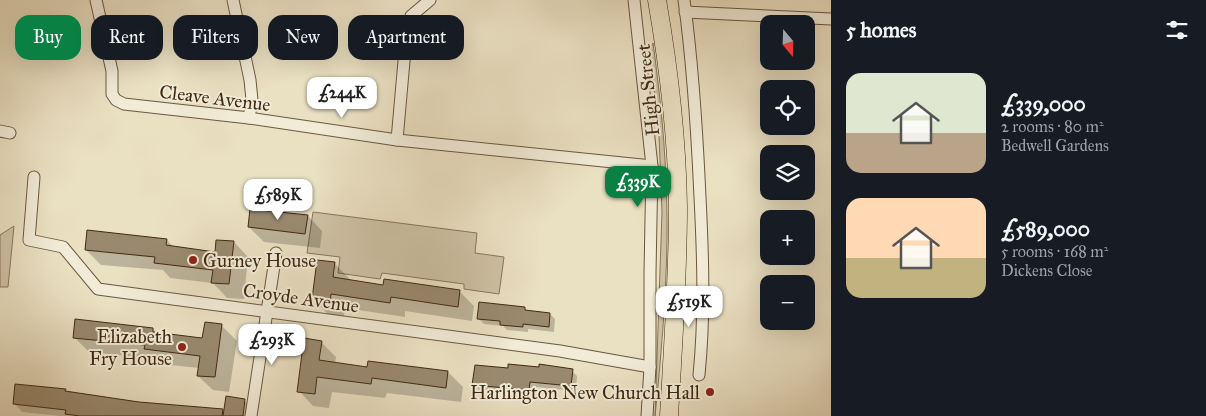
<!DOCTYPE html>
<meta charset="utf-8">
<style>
:root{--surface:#171b24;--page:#242831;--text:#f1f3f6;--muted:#9ea1a6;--accent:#0b8043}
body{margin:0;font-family:"IM FELL Great Primer",serif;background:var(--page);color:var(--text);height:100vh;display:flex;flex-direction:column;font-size:19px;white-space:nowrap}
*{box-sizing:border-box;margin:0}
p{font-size:16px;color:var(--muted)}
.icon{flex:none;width:28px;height:28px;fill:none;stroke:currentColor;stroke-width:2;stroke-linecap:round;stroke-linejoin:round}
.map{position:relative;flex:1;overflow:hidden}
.sheet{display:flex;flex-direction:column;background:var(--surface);width:375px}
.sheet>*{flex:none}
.guide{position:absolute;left:15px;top:15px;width:475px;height:45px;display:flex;gap:10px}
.needle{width:32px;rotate:161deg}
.tools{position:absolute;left:760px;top:15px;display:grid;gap:10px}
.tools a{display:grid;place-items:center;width:55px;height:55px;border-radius:10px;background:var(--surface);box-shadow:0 5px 20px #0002;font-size:25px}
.price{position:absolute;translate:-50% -42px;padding:0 11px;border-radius:10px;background:#fff;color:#222;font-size:16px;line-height:32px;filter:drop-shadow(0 1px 2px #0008)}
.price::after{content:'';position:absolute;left:50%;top:30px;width:15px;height:11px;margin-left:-8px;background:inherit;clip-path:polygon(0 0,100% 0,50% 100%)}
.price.selected{background:var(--accent);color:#fff}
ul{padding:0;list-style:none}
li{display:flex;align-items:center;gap:15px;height:125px;padding:0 15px}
li span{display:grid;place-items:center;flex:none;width:140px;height:100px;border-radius:15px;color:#555}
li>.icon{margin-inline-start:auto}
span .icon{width:60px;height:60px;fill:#fffc;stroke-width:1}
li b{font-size:21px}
h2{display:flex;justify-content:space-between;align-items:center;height:60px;padding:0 15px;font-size:21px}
.chip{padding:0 18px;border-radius:15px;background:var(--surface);box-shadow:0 5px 20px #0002;font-size:18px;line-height:45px}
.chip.selected{background:var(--accent);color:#fff}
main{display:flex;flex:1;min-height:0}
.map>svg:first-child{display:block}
</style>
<main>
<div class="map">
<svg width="831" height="416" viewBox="0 0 831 416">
<rect width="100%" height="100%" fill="#eae0c2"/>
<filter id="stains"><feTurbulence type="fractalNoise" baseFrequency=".004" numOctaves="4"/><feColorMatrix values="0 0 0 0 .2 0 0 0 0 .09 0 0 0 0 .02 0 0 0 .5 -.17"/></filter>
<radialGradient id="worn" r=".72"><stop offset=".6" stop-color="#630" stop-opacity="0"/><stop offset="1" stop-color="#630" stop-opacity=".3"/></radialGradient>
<!-- green -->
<g fill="#cdc1a4" stroke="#87765c">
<path d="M653 43C662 108 668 174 667 241 666 299 661 358 655 416L662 212 659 135 650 50Z"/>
<path d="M313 212 477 233 475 253 504 257 499 294 464 289V284L382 273 380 279 338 273 340 257 307 253Z"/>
<path d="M14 226 8 287H0V235Z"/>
</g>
<!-- shadow -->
<g fill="#0003">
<path d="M308 216 322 231 320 248 264 242 249 227Z"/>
<path d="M167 240 174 248 216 254 234 242 248 257 244 299 227 298 213 283 170 278 163 270 101 265 86 250Z"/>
<path d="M334 263 349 278V281L384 286 459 291 474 306 472 321 405 311V317L345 308 344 316 328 314 313 299Z"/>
<path d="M524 308 527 311 550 314 555 319 554 332 528 329V332L507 330 503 326 484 324 478 318Z"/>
<path d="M222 326 237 341 229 392 213 390 198 376 199 368 160 364 156 359 89 352 74 337 153 329 157 334 203 339Z"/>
<path d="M321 342 336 357 335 364 368 368 369 362 448 372 463 387 461 402 387 393 385 398 332 392 329 408 313 406 299 391Z"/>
<path d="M572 371 577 376 576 391 535 387 534 394 479 390 473 385Z"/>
<path d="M65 390 67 392 139 403 225 411 245 401 253 409 252 416H60L22 412 14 403Z"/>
</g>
<!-- building -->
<g fill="#99896e" stroke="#412a13">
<path d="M250 209 308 215 305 234 248 227Z"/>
<path d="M87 230 167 239 166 245 215 252 216 240 234 241 229 284 211 283 213 270 154 263 155 257 85 250Z"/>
<path d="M317 260 335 262 333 277 383 285 384 279 460 290 458 307 391 297 390 303 331 294 330 302 312 299Z"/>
<path d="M479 302 525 307V310L550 313 549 327 523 324V327L500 325V321L477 319Z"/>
<path d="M75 319 153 328V332L202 338 205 322 222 324 215 377 197 376 200 356 144 349 145 345 73 338Z"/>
<path d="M304 338 322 341 319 360 367 367 368 361 448 371 446 388 372 378 371 384 317 377 315 394 297 392Z"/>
<path d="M508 364 539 367V364L573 369 571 386 530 382 529 390 472 385 475 365 508 368Z"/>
<path d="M15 384 66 389 65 391 139 402 223 409 222 416H80L65 414 66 410 13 404Z"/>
<path d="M226 396 245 399 243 416H223Z"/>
</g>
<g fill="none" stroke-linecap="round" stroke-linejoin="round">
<!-- minor casing -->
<g stroke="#6b583f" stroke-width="13">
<g id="minor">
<path d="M96 0 112 71V94L116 100 124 104 249 118 397 140 652 166"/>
<path d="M233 0 250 80 252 100 249 118"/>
<path d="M634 0 652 166 650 273V367L647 416"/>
<path d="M684 0C693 65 697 131 700 197 703 257 705 315 699 375"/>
<path d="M685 12 831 19"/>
<path d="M0 131 10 133"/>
<path d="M397 140 404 61 411 16 430 0"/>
<path d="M34 177 29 240 63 247 98 289 560 351 650 367"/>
<path d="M251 416 276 253"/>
</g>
</g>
<!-- primary casing -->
<g stroke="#412a13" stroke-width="19">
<path id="primary" d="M657 0C669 69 677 138 678 207 678 277 673 347 669 416"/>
</g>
<!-- minor -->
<use href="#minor" stroke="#f1ebd7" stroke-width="11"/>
<!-- primary -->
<use href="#primary" stroke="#eae0c2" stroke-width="18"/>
</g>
<!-- markers -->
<g fill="#8f2418" stroke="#f1ebd7" stroke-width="2">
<circle cx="193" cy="260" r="5"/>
<circle cx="182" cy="347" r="5"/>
<circle cx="710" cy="392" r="5"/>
</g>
<g text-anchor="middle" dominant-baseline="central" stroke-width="4" stroke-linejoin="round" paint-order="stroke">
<!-- street labels -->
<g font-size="19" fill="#412a13" stroke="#f1ebd7">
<text transform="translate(648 90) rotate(-96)">High Street</text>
<text transform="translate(215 98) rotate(7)">Cleave Avenue</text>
<text transform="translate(301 298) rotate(8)">Croyde Avenue</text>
</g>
<!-- poi labels -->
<g font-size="19" fill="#412a13" stroke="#f1ebd7" text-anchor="end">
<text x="203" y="260" text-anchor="start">Gurney House</text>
<text x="172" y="336">Elizabeth<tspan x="172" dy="22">Fry House</tspan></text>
<text x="700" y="392">Harlington New Church Hall</text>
</g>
</g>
<rect width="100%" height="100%" filter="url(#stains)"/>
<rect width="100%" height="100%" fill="url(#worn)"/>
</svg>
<div class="tools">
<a><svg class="needle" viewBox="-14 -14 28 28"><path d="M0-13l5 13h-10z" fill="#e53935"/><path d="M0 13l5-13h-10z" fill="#9ea1a6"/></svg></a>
<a><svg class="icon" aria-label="locate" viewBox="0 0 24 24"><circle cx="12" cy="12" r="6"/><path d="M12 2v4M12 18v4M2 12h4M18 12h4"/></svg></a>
<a><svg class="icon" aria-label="layers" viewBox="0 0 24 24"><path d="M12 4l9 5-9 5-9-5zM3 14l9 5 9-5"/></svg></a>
<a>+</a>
<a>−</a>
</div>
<b class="price" style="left:342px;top:119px">£244K</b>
<b class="price selected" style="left:638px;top:208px">£339K</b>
<b class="price" style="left:278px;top:221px">£589K</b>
<b class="price" style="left:689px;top:328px">£519K</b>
<b class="price" style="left:272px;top:366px">£293K</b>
<div class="guide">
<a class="chip selected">Buy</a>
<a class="chip">Rent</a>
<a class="chip">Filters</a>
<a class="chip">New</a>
<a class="chip">Apartment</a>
</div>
</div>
<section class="sheet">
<h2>5 homes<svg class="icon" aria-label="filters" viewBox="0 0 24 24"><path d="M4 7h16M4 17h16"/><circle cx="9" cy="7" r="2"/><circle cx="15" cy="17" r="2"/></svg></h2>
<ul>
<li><span style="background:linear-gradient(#dfe7d0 60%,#b9a48a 0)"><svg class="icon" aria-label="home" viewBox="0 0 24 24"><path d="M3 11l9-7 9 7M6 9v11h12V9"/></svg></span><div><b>£339,000</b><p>2 rooms · 80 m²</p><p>Bedwell Gardens</p></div></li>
<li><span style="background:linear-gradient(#ffd9b3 60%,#c2b280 0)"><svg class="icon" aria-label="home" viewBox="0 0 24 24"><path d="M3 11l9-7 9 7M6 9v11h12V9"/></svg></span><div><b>£589,000</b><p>5 rooms · 168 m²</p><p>Dickens Close</p></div></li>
</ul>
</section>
</main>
